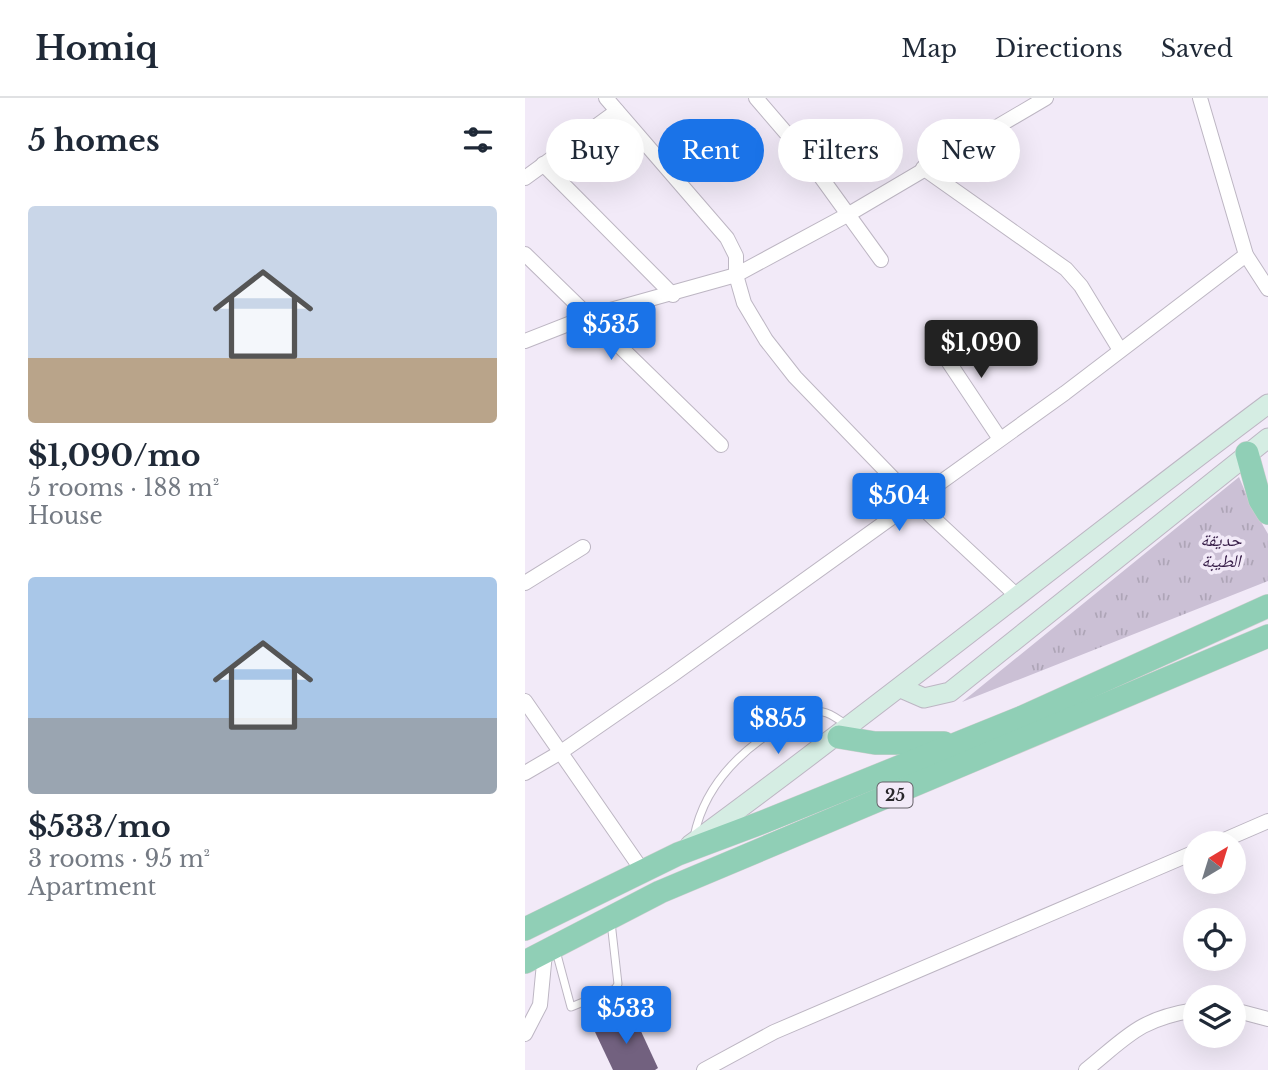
<!DOCTYPE html>
<meta charset="utf-8">
<style>
:root{--surface:#fff;--page:#f2f2f3;--text:#1f2937;--muted:#747a83;--line:#e0e1e3;--accent:#1a73e8}
body{margin:0;font-family:"Libre Baskerville","Noto Naskh Arabic",serif;background:var(--page);color:var(--text);height:100vh;display:flex;flex-direction:column;font-size:26px;white-space:nowrap}
*{box-sizing:border-box;margin:0}
p{font-size:23px;color:var(--muted)}
.icon{flex:none;width:38px;height:38px;fill:none;stroke:currentColor;stroke-width:2;stroke-linecap:round;stroke-linejoin:round}
.map{position:relative;flex:1;overflow:hidden}
.drawer{display:flex;flex-direction:column;background:var(--surface);width:525px}
.drawer>*{flex:none}
.banner{position:absolute;left:21px;top:21px;width:616px;height:63px;display:flex;gap:14px}
.needle{width:46px;rotate:38deg}
.tools{position:absolute;left:658px;top:733px;display:grid;gap:14px}
.tools a{display:grid;place-items:center;width:63px;height:63px;border-radius:50%;background:var(--surface);box-shadow:0 7px 28px #0002;font-size:35px}
.price{position:absolute;translate:-50% -60px;padding:0 16px;border-radius:7px;background:var(--accent);color:#fff;font-size:23px;line-height:46px;filter:drop-shadow(0 2px 4px #0008)}
.price::after{content:'';position:absolute;left:50%;top:42px;width:21px;height:16px;margin-left:-10px;background:inherit;clip-path:polygon(0 0,100% 0,50% 100%)}
.price.selected{background:#222;color:#fff}
ul{padding:0;list-style:none}
li{display:grid;align-content:center;gap:14px;height:371px;padding:0 28px}
li span{display:grid;place-items:center;height:217px;border-radius:7px;color:#555}
li>.icon{margin-inline-start:auto}
span .icon{width:126px;height:126px;fill:#fffc;stroke-width:1}
li b{font-size:30px}
h2{display:flex;justify-content:space-between;align-items:center;height:84px;padding:0 28px;font-size:30px}
.pill{padding:0 24px;border-radius:32px;background:var(--surface);box-shadow:0 7px 28px #0002;font-size:24px;line-height:63px}
.pill.selected{background:var(--accent);color:#fff}
header{display:flex;align-items:center;gap:42px;box-sizing:border-box;height:98px;padding:0 35px;background:var(--surface);border-bottom:2px solid var(--line)}
header strong{font-size:33px}
nav{display:flex;gap:38px;margin-inline-start:auto;font-size:24px}
main{display:flex;flex:1;min-height:0}
.map>svg:first-child{display:block}
</style>
<header>
<strong>Homiq</strong>
<nav><a>Map</a><a>Directions</a><a>Saved</a></nav>
</header>
<main>
<section class="drawer">
<h2>5 homes<svg class="icon" aria-label="filters" viewBox="0 0 24 24"><path d="M4 7h16M4 17h16"/><circle cx="9" cy="7" r="2"/><circle cx="15" cy="17" r="2"/></svg></h2>
<ul>
<li><span style="background:linear-gradient(#c9d6e8 70%,#b9a48a 0)"><svg class="icon" aria-label="home" viewBox="0 0 24 24"><path d="M3 11l9-7 9 7M6 9v11h12V9"/></svg></span><div><b>$1,090/mo</b><p>5 rooms · 188 m²</p><p>House</p></div></li>
<li><span style="background:linear-gradient(#a9c7e8 65%,#9aa5b1 0)"><svg class="icon" aria-label="home" viewBox="0 0 24 24"><path d="M3 11l9-7 9 7M6 9v11h12V9"/></svg></span><div><b>$533/mo</b><p>3 rooms · 95 m²</p><p>Apartment</p></div></li>
</ul>
</section>
<div class="map">
<svg width="743" height="972" viewBox="0 0 743 972">
<defs>
<pattern id="park-tufts" width="24" height="20" patternUnits="userSpaceOnUse" patternTransform="scale(1.75)"><rect width="24" height="20" fill="#cbc0d5"/><path d="M3 7l-1-3M5 7V3M7 7l1-3M15 17l-1-3M17 17v-4M19 17l1-3" fill="none" stroke="#aea5b7"/></pattern>
</defs>
<rect width="100%" height="100%" fill="#f2eaf8"/>
<!-- park -->
<path fill="url(#park-tufts)" d="M714 379 724 403 743 436V483L437 604Z"/>
<!-- building -->
<path fill="#72617f" d="M108 916 133 970 130 972H88L70 934Z"/>
<g fill="none" stroke-linecap="round" stroke-linejoin="round">
<!-- service casing -->
<g stroke="#bdb6c3" stroke-width="9">
<g id="service">
<path d="M169 739C179 688 214 653 258 627 270 620 283 611 298 614 306 615 315 623 322 627"/>
<path d="M31 853 46 909 90 891 93 886 86 824"/>
</g>
</g>
<!-- minor casing -->
<g stroke="#bdb6c3" stroke-width="16">
<g id="minor">
<path d="M81 0 202 140 211 158V177L219 205 241 242 270 279 390 403 492 498"/>
<path d="M231 0 280 57 356 162"/>
<path d="M675 0 721 157 743 191"/>
<path d="M18 66 148 197"/>
<path d="M398 70 541 171 556 188 595 252"/>
<path d="M0 80 92 13"/>
<path d="M0 156 196 347"/>
<path d="M409 242 475 341"/>
<path d="M0 243 64 218 211 177 324 116 521 0"/>
<path d="M0 485 58 449"/>
<path d="M0 603 117 772"/>
<path d="M0 675 36 654 146 578 540 295 721 157"/>
<path d="M690 746 743 723"/>
<path d="M709 912 743 921"/>
<path d="M0 936 15 907 20 855"/>
<path d="M179 972 249 934 670 754"/>
<path d="M561 972C603 938 614 921 670 912"/>
</g>
</g>
<!-- secondary casing -->
<g stroke="#bdb6c3" stroke-width="21">
<g id="secondary">
<path d="M376 590 399 600 425 594 743 340"/>
<path d="M165 747C361 604 549 451 743 306"/>
</g>
</g>
<!-- trunk casing -->
<g stroke="#d0cfd0" stroke-width="24">
<g id="trunk">
<path d="M722 355 735 402 743 415"/>
<path d="M314 639 350 645H419"/>
<path d="M0 831 153 756 238 724 500 618 743 508"/>
<path d="M0 864 135 794 743 538"/>
</g>
</g>
<!-- service -->
<use href="#service" stroke="#fff" stroke-width="7"/>
<!-- minor -->
<use href="#minor" stroke="#fff" stroke-width="14"/>
<!-- secondary -->
<use href="#secondary" stroke="#d5ede3" stroke-width="19"/>
<!-- trunk -->
<use href="#trunk" stroke="#90cfb6" stroke-width="23"/>
</g>
<g text-anchor="middle" dominant-baseline="central" stroke-width="7" stroke-linejoin="round" paint-order="stroke">
<!-- shield labels -->
<rect fill="#f2eaf8" stroke="#656168" stroke-width="2" x="352.5" y="684.5" width="35" height="25" rx="5"/>
<g font-size="16" font-weight="bold" fill="#28262b">
<text x="370" y="697">25</text>
</g>
<!-- park labels -->
<g font-size="18" font-style="italic" fill="#361c47" stroke="#f2eaf8">
<text x="696" y="442">حديقة<tspan x="696" dy="21">الطيبة</tspan></text>
</g>
</g>
</svg>
<div class="tools">
<a><svg class="needle" viewBox="-14 -14 28 28"><path d="M0-13l5 13h-10z" fill="#e53935"/><path d="M0 13l5-13h-10z" fill="#747a83"/></svg></a>
<a><svg class="icon" aria-label="locate" viewBox="0 0 24 24"><circle cx="12" cy="12" r="6"/><path d="M12 2v4M12 18v4M2 12h4M18 12h4"/></svg></a>
<a><svg class="icon" aria-label="layers" viewBox="0 0 24 24"><path d="M12 4l9 5-9 5-9-5zM3 14l9 5 9-5"/></svg></a>
</div>
<b class="price" style="left:86px;top:264px">$535</b>
<b class="price selected" style="left:456px;top:282px">$1,090</b>
<b class="price" style="left:374px;top:435px">$504</b>
<b class="price" style="left:253px;top:658px">$855</b>
<b class="price" style="left:101px;top:948px">$533</b>
<div class="banner">
<a class="pill">Buy</a>
<a class="pill selected">Rent</a>
<a class="pill">Filters</a>
<a class="pill">New</a>
</div>
</div>
</main>
